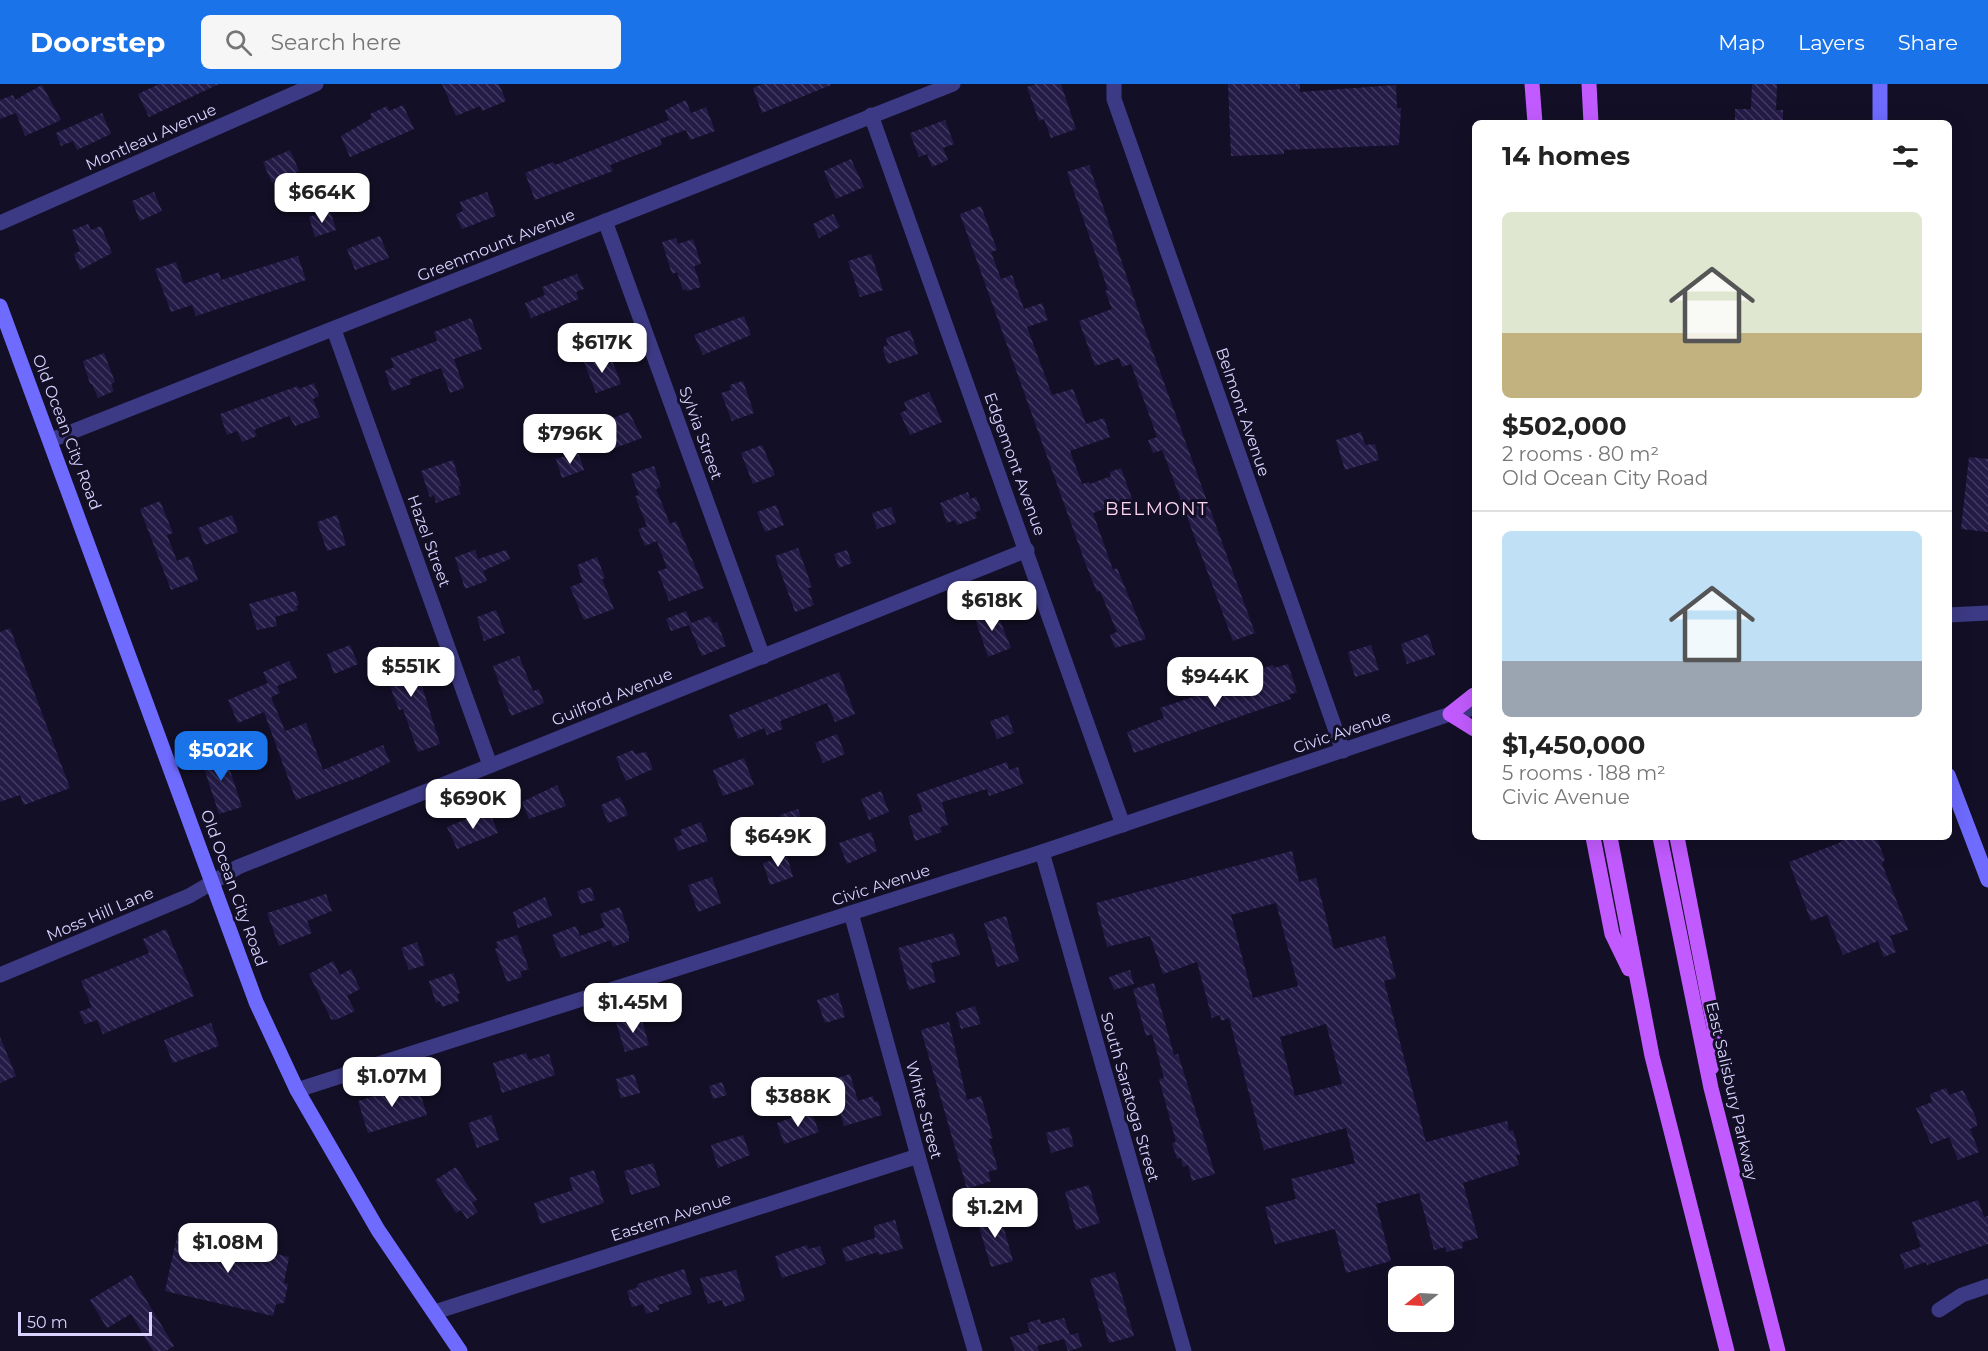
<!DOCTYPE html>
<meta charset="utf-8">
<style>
:root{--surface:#fff;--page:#f6f6f6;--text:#222;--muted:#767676;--line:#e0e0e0;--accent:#1a73e8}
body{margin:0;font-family:Montserrat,sans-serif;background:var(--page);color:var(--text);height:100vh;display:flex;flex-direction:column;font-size:22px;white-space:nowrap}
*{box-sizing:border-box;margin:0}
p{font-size:20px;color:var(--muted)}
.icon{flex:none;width:33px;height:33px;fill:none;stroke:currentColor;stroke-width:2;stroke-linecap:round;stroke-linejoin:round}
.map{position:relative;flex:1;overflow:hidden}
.panel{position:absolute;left:1472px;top:36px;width:480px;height:720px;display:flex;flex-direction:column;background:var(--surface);border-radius:9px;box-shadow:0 6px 24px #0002}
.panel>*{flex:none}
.needle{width:39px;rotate:252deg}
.buttons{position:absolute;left:1388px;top:1182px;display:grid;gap:12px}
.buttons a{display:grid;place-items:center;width:66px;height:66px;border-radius:9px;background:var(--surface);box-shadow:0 6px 24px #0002;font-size:30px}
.scale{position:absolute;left:18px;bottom:15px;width:134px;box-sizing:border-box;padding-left:6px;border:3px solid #d9d4ff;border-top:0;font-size:16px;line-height:21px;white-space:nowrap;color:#d9d4ff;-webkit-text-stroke:4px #130f26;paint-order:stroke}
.price{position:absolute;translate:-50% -51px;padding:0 14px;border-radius:12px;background:#fff;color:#222;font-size:20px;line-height:39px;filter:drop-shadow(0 2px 3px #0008)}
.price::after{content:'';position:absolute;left:50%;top:36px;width:18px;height:14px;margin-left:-9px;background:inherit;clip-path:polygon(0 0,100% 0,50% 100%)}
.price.current{background:var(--accent);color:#fff}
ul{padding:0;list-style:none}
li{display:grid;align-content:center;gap:12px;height:318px;padding:0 30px}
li+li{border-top:2px solid var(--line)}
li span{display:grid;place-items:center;height:186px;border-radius:9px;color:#555}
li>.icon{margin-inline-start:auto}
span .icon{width:108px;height:108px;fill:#fffc;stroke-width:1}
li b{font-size:26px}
h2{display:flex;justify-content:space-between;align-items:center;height:72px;padding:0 30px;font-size:26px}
header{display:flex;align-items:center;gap:36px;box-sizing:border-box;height:84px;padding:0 30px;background:var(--accent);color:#fff}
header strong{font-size:28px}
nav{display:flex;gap:33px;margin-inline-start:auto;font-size:21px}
.search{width:420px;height:54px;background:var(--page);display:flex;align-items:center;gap:15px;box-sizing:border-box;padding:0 21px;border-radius:9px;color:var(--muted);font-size:22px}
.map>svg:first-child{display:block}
</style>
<header>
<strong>Doorstep</strong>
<div class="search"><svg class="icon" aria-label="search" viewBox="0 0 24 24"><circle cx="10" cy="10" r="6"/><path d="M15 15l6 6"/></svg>Search here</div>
<nav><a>Map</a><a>Layers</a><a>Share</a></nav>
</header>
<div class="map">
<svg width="1988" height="1267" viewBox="0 0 1988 1267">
<defs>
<pattern id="building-back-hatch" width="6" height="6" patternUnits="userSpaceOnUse" patternTransform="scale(1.5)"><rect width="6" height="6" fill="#241b47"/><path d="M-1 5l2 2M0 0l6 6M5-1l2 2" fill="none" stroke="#433b63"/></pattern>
</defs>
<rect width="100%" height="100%" fill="#130f26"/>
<!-- building -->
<g fill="url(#building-back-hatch)" fill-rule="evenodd">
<path d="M159 0H219L149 33 138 10Z"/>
<path d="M442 0H499L506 17 482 27 480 22 456 32Z"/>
<path d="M763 0H830L831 1 762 29 753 4Z"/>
<path d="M1036 0H1061L1076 45 1051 54 1044 35 1039 37 1027 3Z"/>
<path d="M1228 0H1300V8L1396 1 1397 24H1401L1399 61 1284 66V70L1231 72Z"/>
<path d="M1752 0H1777L1776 26H1783V39H1735V25H1751Z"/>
<path d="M42 1 61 36 25 52 16 29 0 35V16L13 11 15 16Z"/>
<path d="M686 16 691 29 706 23 715 47 690 56 686 46 660 55 662 61 610 81 613 87 535 116 525 89 553 78 555 81 669 36 665 26Z"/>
<path d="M403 21 414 45 350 73 341 52 372 34 370 30 387 22 389 27Z"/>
<path d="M102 29 111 50 77 66 73 57 61 62 56 49Z"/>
<path d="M945 36 954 60 943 64 948 76 932 83 927 70 919 73 910 49Z"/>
<path d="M290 66 299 87 272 99 263 78Z"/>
<path d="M851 75 864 103 836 115 824 87Z"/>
<path d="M1089 81 1143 241 1255 549 1233 557 1165 373 1162 366 1153 369 1148 356 1157 353 1131 280 1122 283 1119 274 1095 282 1079 237 1112 225 1105 207 1108 206 1067 88Z"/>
<path d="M154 108 162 127 140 137 132 117Z"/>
<path d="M487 108 496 132 462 145 456 130 463 127 460 118Z"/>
<path d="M981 122 997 166 991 168 1001 195 1012 191 1024 225 1042 219 1048 236 1027 243 1052 311 1073 305 1086 340 1104 334 1110 353 1070 367 1082 400 1089 398 1090 400 1111 392 1110 388 1121 384 1136 426 1123 430 1120 419 1093 429 1113 486 1117 484 1146 555 1115 564 1110 551 1117 548 1100 507 1097 508 1086 481 960 130Z"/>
<path d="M330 126 336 146 315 153 309 133Z"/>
<path d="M833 130 840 143 819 154 813 140Z"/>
<path d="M88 140 91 146 101 142 112 169 80 186 74 170 80 167 72 146Z"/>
<path d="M380 152 389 174 355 186 347 165Z"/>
<path d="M676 154 678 160 693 155 701 180 694 182 701 203 687 207 686 205 683 206 677 188 672 190 662 158Z"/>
<path d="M871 170 883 206 860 213 848 177Z"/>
<path d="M298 172 306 196 196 232 192 221 171 228 155 185 176 178 184 200 219 188 221 196Z"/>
<path d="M577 190 584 205 576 208 579 215 531 234 525 219 545 211 542 203Z"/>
<path d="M744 232 751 251 703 271 694 251Z"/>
<path d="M471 234 482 265 454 275 464 304 450 309 441 284 410 295 411 300 392 307 385 287 394 283 391 274 437 257 434 248Z"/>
<path d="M910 246 918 270 888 280 883 267 884 262 888 261 886 254Z"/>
<path d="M104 269 115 298 111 300 114 307 98 314 92 300H90L83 277Z"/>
<path d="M598 272 601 279 612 276 621 300 596 309 584 278Z"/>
<path d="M743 297 754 329 732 337 721 309 731 306 730 301Z"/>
<path d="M314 299 319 312 313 315 320 333 295 342 289 332 254 346 257 352 242 358 237 347 227 351 220 330 298 302 299 305Z"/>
<path d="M929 308 942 338 910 351 900 329 907 326 904 318Z"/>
<path d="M629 328 642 354 612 365 602 338Z"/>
<path d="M1361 348 1365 361 1375 360 1379 376 1345 386 1336 356Z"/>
<path d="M762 361 775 391 753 400 741 369Z"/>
<path d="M578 368 584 386 562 394 556 375Z"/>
<path d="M1969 373 1988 375V448L1961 445Z"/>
<path d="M453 376 461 402 458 403 461 410 436 419 434 411 430 413 421 387Z"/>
<path d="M654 382 661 403 656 405 670 440 676 437 704 504 669 517 658 487 667 484 657 457 645 462 638 445 647 442 635 412 639 411 631 390Z"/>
<path d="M968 408 970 415 976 413 981 426 975 428 977 434 957 441 955 436 947 439 940 419Z"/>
<path d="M160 417 173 449 167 451 177 477 189 472 198 496 171 506 140 425Z"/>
<path d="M776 421 784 441 765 448 757 428Z"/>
<path d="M891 423 896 439 877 445 872 429Z"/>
<path d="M232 431 238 448 205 461 198 444Z"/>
<path d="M337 431 346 461 327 467 317 438Z"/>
<path d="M798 464 812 503 808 504 814 521 795 528 775 472Z"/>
<path d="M475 466 478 475 506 466 510 475 483 487 487 497 465 505 455 473Z"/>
<path d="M847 466 852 479 839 484 834 470Z"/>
<path d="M597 473 605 494 602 495 614 525 584 536 570 503 583 498 577 481Z"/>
<path d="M295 507 299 521 296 522 298 526 275 533 277 542 257 546 249 520Z"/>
<path d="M995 524 1011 564 988 573 974 531Z"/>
<path d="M496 526 505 549 484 557 477 533Z"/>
<path d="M686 527 691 539 710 532 713 539 717 538 726 562 702 572 689 541 671 547 666 535Z"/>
<path d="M10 544 70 704 24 721 20 711 0 718V548Z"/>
<path d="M1428 550 1435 571 1407 580 1401 560Z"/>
<path d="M350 561 358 580 334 590 327 570Z"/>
<path d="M1371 561 1379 586 1355 593 1348 568Z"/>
<path d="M398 562 401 571 411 567 440 660 418 668 403 625 399 626 385 589 391 587 384 567Z"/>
<path d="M519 572 533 607 539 605 544 619 511 632 493 582Z"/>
<path d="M289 577 297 594 277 602 280 609 271 613 285 647 306 639 323 686 383 661 390 678 360 693 296 716 264 628 238 639 228 616 268 599 263 588Z"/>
<path d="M1288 580 1297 608 1289 611 1291 615 1134 669 1127 648 1164 634 1160 624 1193 613 1191 607 1212 600 1216 613 1254 601 1250 589 1273 581 1274 584Z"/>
<path d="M839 588 855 630 835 638 827 619 780 637 783 645 767 651 764 644 738 655 729 631Z"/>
<path d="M1008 631 1014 649 997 655 990 637Z"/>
<path d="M837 650 845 670 823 679 815 659Z"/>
<path d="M223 665 242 723 219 730 200 672Z"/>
<path d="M633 666 635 670 646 668 653 685 626 697 616 673Z"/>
<path d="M744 674 754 701 723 712 713 686Z"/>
<path d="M1007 678 1009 686 1018 683 1023 700 989 712 987 705 942 718 948 741 940 743 942 748 915 757 908 732 923 727 917 710Z"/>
<path d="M557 701 566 722 529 735 522 718Z"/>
<path d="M881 707 889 728 869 736 861 715Z"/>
<path d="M620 713 628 731 608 739 601 721Z"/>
<path d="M798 725 804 742 786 748 780 731Z"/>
<path d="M489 726 498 749 457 765 447 743Z"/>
<path d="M701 738 708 757 678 767 674 754 682 751 680 746Z"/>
<path d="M871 748 877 767 847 780 839 759Z"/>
<path d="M1847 753H1876L1885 775 1882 780 1908 846 1890 852 1896 868 1884 873 1878 857 1843 871 1827 831 1811 837 1789 778 1839 759Z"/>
<path d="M785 765 793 793 770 801 763 779 773 776 771 769Z"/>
<path d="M1292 767 1299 798 1316 794 1334 865 1385 852 1396 894 1384 897 1426 1058 1507 1037 1509 1047 1513 1046 1520 1071H1516L1519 1081 1463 1099 1478 1154 1462 1158 1463 1164 1447 1168 1445 1163 1434 1166 1419 1109 1376 1120 1391 1177 1346 1189 1335 1145 1275 1160 1265 1123 1296 1115 1291 1095 1355 1079 1346 1044 1264 1066 1229 934 1221 937 1220 931 1212 934 1197 878 1163 890 1150 852 1107 863 1096 819ZM1276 819 1298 902 1253 914 1231 831ZM1326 940 1342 1000 1295 1012 1280 953Z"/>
<path d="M712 793 721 819 698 828 688 801Z"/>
<path d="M591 803 595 816 581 820 577 807Z"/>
<path d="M326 810 332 827 307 837 312 849 279 862 267 829Z"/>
<path d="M545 813 552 832 518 844 513 828Z"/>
<path d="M620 823 629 849V857L613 863 611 856 561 874 552 851 576 842 580 852 605 843 600 830Z"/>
<path d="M1006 832 1019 877 997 883 984 839Z"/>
<path d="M166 845 194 912 103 950 97 936 85 940 79 928 92 923 81 897 149 869 143 855Z"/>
<path d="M953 849 960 871 931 879 936 898 909 906 898 864Z"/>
<path d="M517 851 529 885 520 888 522 893 507 898 495 865 498 864 496 858Z"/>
<path d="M417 858 425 881 409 886 401 864Z"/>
<path d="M333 877 340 891 351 885 360 905 347 912 355 927 336 936 331 935 309 890Z"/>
<path d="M1130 886 1134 900 1114 906 1109 893Z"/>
<path d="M453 889 460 909 457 910 459 917 442 923 440 917 436 919 429 897Z"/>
<path d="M1154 899 1174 971 1178 970 1215 1090 1192 1097 1188 1081 1183 1083 1181 1074 1177 1075 1172 1059 1176 1058 1174 1050 1159 995 1164 994 1152 950 1146 952 1133 905Z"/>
<path d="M838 909 845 933 825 939 817 916Z"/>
<path d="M975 922 981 940 961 945 956 928Z"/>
<path d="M641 933 649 961 625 968 616 938Z"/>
<path d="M949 938 967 1016 981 1012 993 1054 989 1055 998 1085 988 1088 991 1097 967 1105 921 946Z"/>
<path d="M211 939 219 962 173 979 164 956Z"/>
<path d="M0 953 16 992 0 999Z"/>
<path d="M526 969 529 976 549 970 555 991 502 1009 493 979Z"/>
<path d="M634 990 640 1009 621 1014 616 995Z"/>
<path d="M850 990 858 1017 873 1012 874 1018 878 1017 882 1031 844 1042 831 996Z"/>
<path d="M722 998 727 1011 713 1015 709 1002Z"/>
<path d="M417 999 427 1031 368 1049 358 1017Z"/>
<path d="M1946 1004 1949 1011 1963 1006 1976 1034 1977 1042 1970 1045 1979 1068 1958 1076 1949 1053 1931 1060 1916 1024 1932 1018 1930 1010Z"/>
<path d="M811 1027 819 1048 784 1060 777 1039Z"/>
<path d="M491 1031 499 1056 477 1064 468 1039Z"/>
<path d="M1069 1043 1074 1062 1051 1069 1046 1049Z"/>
<path d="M743 1051 750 1071 718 1084 711 1061Z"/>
<path d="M653 1079 660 1102 631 1111 624 1087Z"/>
<path d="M456 1083 477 1116 472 1119 478 1128 467 1135 461 1126 456 1129 435 1096Z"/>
<path d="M594 1086 604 1119 541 1140 534 1119 573 1106 569 1094Z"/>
<path d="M1089 1101 1100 1139 1076 1146 1065 1108Z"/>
<path d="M1978 1116 1984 1133 1988 1132V1160L1927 1181 1926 1178 1905 1185 1900 1170 1921 1163 1912 1138Z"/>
<path d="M999 1127 1013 1177 991 1183 976 1133Z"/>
<path d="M895 1136 903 1165 879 1171 878 1168 846 1178 842 1164 875 1154 874 1142Z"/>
<path d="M178 1148 289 1173 284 1199 288 1200 284 1219 276 1220 273 1232 165 1207Z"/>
<path d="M807 1161 808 1165 820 1162 826 1180 782 1194 775 1172Z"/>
<path d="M684 1185 692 1210 658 1221 659 1226 646 1230 643 1220 632 1223 627 1207 638 1203 637 1200Z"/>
<path d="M736 1186 745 1216 724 1223 722 1216 708 1220 700 1194Z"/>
<path d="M1115 1188 1134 1252 1109 1259 1090 1195Z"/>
<path d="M131 1191 174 1262 166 1267H153L131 1230 107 1244 90 1216Z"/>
<path d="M1064 1234 1070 1251 1078 1249 1082 1263 1068 1267 1064 1255 1037 1262 1039 1267H1015L1010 1253 1030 1248 1027 1239 1040 1235 1041 1240Z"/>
</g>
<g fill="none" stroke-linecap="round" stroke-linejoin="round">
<!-- minor -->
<g stroke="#3d3a85" stroke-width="15">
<path d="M1114 0V15L1343 667"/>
<path d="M871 31 1123 741"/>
<path d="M605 137 763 573"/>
<path d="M0 139 316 0"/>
<path d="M334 246 490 681"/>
<path d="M51 356 953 0"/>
<path d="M1042 768 1184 1267"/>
<path d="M213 798 238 783 1027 466"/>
<path d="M851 829 918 1072 975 1267"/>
<path d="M1939 1226 1962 1211 1988 1202"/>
<path d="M435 1228 918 1072"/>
</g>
<!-- tertiary -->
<g stroke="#3d3a85" stroke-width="15">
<path d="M1948 531 1988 529"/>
<path d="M0 891 189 812 213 798"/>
<path d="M297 1006 1042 768 1450 630 1474 624"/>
</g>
<!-- secondary -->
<g stroke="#6f6bff" stroke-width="15">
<path d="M1880 0V39"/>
<path d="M0 222 256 918 297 1006 378 1146 460 1267"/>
<path d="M1948 691 1988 796"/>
</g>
<!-- primary -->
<g stroke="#c25bff" stroke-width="15">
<path d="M1532 0 1535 39"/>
<path d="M1589 0 1591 39"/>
<path d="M1474 611 1450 630 1474 645"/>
<path d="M1593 753 1612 850 1629 885"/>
<path d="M1610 753 1652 972 1727 1267"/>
<path d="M1660 753 1711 1004 1778 1267"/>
<path d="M1677 753 1714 943 1712 983"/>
</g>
</g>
<g text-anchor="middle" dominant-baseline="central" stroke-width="6" stroke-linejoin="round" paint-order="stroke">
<!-- street labels -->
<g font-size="16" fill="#d9d4ff" stroke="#130f26">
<text transform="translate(151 53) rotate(-24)">Montleau Avenue</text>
<text transform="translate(496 161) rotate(-22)">Greenmount Avenue</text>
<text transform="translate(1243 328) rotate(71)">Belmont Avenue</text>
<text transform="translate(67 348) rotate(69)">Old Ocean City Road</text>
<text transform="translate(701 349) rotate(70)">Sylvia Street</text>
<text transform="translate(1015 380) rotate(70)">Edgemont Avenue</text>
<text transform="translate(429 457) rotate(70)">Hazel Street</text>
<text transform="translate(612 613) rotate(-22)">Guilford Avenue</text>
<text transform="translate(1342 648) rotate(-19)">Civic Avenue</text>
<text transform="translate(881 801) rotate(-18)">Civic Avenue</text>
<text transform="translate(234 804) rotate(70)">Old Ocean City Road</text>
<text transform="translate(100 830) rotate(-23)">Moss Hill Lane</text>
<text transform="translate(1732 1007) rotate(77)">East Salisbury Parkway</text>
<text transform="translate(1130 1013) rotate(74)">South Saratoga Street</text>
<text transform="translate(924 1026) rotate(75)">White Street</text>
<text transform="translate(671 1133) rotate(-18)">Eastern Avenue</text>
</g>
<!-- neighbourhood labels -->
<g font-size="18" letter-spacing="1.5" fill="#ffd6f0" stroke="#130f26">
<text x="1157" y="425">BELMONT</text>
</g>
</g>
</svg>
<div class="buttons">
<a><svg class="needle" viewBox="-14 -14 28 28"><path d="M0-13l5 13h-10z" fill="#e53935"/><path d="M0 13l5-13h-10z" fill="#767676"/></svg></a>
</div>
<div class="scale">50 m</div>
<b class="price" style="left:322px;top:140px">$664K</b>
<b class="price" style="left:602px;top:290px">$617K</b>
<b class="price" style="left:570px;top:381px">$796K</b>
<b class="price" style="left:992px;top:548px">$618K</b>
<b class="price" style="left:411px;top:614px">$551K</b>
<b class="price" style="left:1215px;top:624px">$944K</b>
<b class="price current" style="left:221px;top:698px">$502K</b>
<b class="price" style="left:473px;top:746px">$690K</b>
<b class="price" style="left:778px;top:784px">$649K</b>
<b class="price" style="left:633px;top:950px">$1.45M</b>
<b class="price" style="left:392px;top:1024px">$1.07M</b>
<b class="price" style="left:798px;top:1044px">$388K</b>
<b class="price" style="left:995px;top:1155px">$1.2M</b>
<b class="price" style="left:228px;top:1190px">$1.08M</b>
<section class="panel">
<h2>14 homes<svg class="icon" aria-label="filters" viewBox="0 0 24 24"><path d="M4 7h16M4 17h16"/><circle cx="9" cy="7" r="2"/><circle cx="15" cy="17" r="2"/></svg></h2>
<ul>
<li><span style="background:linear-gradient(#dfe7d0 65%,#c2b280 0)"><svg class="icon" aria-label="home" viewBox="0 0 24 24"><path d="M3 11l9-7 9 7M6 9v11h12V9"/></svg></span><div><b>$502,000</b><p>2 rooms · 80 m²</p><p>Old Ocean City Road</p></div></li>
<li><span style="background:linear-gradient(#bfe0f5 70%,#9aa5b1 0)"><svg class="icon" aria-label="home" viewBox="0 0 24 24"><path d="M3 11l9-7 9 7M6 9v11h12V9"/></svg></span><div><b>$1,450,000</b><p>5 rooms · 188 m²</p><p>Civic Avenue</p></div></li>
</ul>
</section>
</div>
